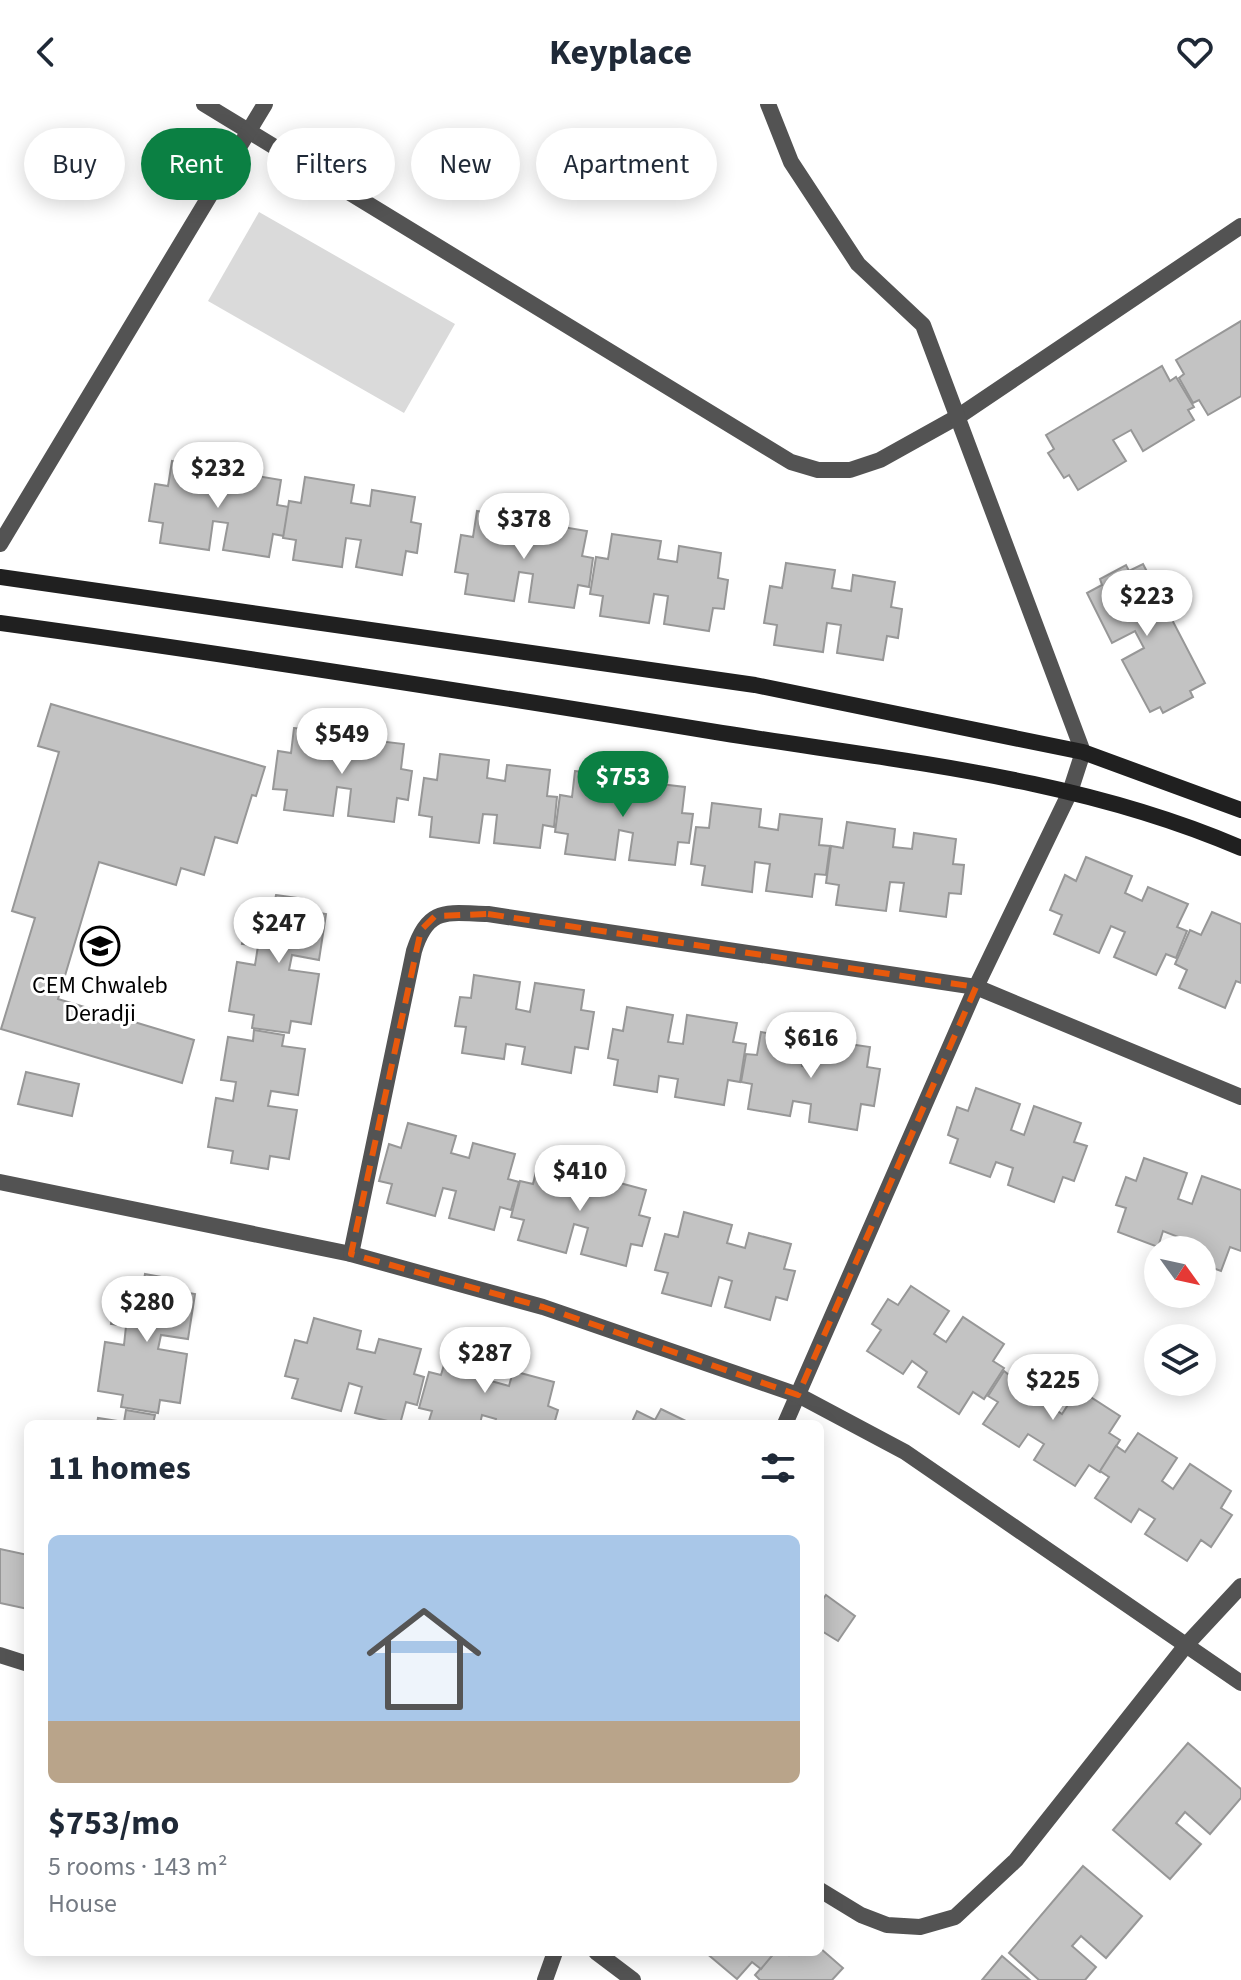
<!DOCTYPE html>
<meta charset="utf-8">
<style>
:root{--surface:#fff;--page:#f6f6f7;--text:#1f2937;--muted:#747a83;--accent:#0b8043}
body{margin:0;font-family:"Source Sans 3",sans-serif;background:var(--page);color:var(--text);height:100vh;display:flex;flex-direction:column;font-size:30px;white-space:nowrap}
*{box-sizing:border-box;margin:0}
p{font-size:26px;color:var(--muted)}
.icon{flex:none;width:44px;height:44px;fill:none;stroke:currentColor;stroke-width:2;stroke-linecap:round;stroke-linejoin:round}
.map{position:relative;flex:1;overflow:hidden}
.panel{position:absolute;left:24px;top:1316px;width:800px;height:536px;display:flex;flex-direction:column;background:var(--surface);border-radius:12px;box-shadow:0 4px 20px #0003}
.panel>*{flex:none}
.guide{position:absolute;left:24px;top:24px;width:800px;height:72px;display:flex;gap:16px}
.needle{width:52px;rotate:123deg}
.controls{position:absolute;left:1144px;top:1132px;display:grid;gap:16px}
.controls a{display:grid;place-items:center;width:72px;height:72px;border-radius:50%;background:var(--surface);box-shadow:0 4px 20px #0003;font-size:40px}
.price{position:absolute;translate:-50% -68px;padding:0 18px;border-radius:28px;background:#fff;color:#222;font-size:26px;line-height:52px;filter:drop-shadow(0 2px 4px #0008)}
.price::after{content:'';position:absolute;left:50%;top:48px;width:24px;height:18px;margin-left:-12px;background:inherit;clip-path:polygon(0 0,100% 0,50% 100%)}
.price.selected{background:var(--accent);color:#fff}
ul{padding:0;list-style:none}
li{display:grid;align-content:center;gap:16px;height:424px;padding:0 24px}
li span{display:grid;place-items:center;height:248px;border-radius:12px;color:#555}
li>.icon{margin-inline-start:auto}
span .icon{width:144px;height:144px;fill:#fffc;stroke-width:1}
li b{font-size:34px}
h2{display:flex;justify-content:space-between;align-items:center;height:96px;padding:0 24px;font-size:34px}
.tag{padding:0 28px;border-radius:36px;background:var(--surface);box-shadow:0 4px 20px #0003;font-size:28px;line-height:72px}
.tag.selected{background:var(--accent);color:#fff}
header{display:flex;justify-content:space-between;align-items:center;height:104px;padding:0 24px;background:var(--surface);font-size:36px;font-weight:700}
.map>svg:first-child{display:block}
</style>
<header><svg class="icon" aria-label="back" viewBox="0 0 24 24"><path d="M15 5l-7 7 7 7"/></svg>Keyplace<svg class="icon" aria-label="heart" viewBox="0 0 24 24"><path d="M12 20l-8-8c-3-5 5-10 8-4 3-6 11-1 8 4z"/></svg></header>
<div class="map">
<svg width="1241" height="1876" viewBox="0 0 1241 1876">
<rect width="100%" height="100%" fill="#fff"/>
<!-- green -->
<path fill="#dadada" d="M259 108 455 220 404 309 208 197Z"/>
<!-- building -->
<g fill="#c3c3c3" stroke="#979797" stroke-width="2">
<path d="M1241 217V292L1208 311 1199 296 1193 299 1179 274 1184 270 1176 256Z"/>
<path d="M1162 262 1170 277 1176 273 1194 303 1188 306 1194 316 1143 347 1131 326 1113 336 1126 357 1078 386 1069 371 1064 374 1048 349 1054 345 1046 331Z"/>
<path d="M172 357 221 364 218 382 236 385 239 369 281 376 277 401 289 403 284 432 273 430 269 453 223 446 228 419 213 417 209 446 160 439 163 419 149 417 155 380 168 382Z"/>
<path d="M305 373 354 381 351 399 370 402 372 386 415 393 411 418 421 420 417 449 406 447 402 471 356 463 361 436 346 434 342 463 293 456 296 436 283 434 289 397 301 399Z"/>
<path d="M477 407 526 415 523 433 542 436 544 420 587 427 582 452 593 454 589 483 578 481 574 504 529 498 533 470 519 468 514 497 465 490 468 470 455 468 461 431 473 433Z"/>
<path d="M612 430 661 437 658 455 677 458 679 442 721 449 718 474 728 476 724 505 713 504 709 527 664 520 668 492 654 490 649 519 600 512 603 492 590 490 596 453 608 455Z"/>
<path d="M786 459 835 466 832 484 851 487 853 471 895 478 891 503 902 505 898 534 887 532 883 556 837 549 841 521 827 519 823 548 774 541 777 521 764 519 770 482 782 484Z"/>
<path d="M1143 460 1205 579 1190 587 1193 593 1163 609 1160 603 1150 608 1122 556 1144 544 1135 527 1112 539 1087 489 1102 481 1100 475 1126 461 1129 467Z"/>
<path d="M51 600 265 663 256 692 252 691 237 739 215 733 204 771 181 764 176 781 99 758 58 895 194 936 182 979 1 925 35 814 12 807 59 648 38 642Z"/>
<path d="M294 624 343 630 341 648 360 650 362 635 404 640 401 665 412 667 408 696 397 694 394 718 348 712 351 685 337 683 333 712 284 706 287 686 273 685 278 647 291 649Z"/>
<path d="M440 650 489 656 487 674 505 677 507 661 550 666 547 692 557 693 554 723 543 721 540 744 494 739 497 711 483 710 479 739 430 733 432 713 419 711 424 674 437 676Z"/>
<path d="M575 667 624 673 622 691 641 694 643 678 685 683 682 709 693 710 689 739 678 738 675 761 629 756 633 729 619 726 615 756 565 750 568 730 555 728 560 691 572 693Z"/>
<path d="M712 699 761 705 759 723 778 726 780 710 822 715 819 741 830 742 826 771 815 770 812 793 766 787 770 760 755 758 752 788 702 781 705 762 691 760 696 723 709 724Z"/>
<path d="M847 718 895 725 893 743 912 745 914 729 956 735 953 760 964 761 961 790 949 789 946 813 900 807 904 779 890 778 886 807 836 801 839 781 826 779 831 742 843 744Z"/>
<path d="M1086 753 1132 772 1125 789 1142 797 1148 783 1188 800 1177 823 1187 827 1176 854 1166 850 1156 871 1114 853 1125 828 1111 822 1099 849 1054 830 1062 811 1050 806 1065 771 1076 777Z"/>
<path d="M276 791 305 795 303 806 326 810 319 856 292 851 289 866 319 870 311 920 291 917 289 929 252 924 254 911 229 907 237 858 255 861 258 842 242 840 249 798 274 801Z"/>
<path d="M1212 808 1241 820V879L1236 877 1225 904 1179 884 1187 866 1175 860 1190 826 1201 831Z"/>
<path d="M474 871 520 878 516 905 530 908 535 879 584 886 581 906 594 908 588 945 575 943 571 969 522 960 525 943 506 940 504 955 462 949 466 923 455 922 460 893 471 894Z"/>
<path d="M627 903 673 911 668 938 683 940 687 911 737 919 733 938 746 940 740 978 728 976 724 1001 675 993 678 975 659 972 657 988 614 981 618 956 608 954 613 925 623 927Z"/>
<path d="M254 926 284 931 282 942 305 945 298 991 271 987 268 1002 297 1006 289 1055 270 1052 268 1065 231 1059 233 1047 208 1043 216 994 233 997 236 978 221 976 228 933 253 937Z"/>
<path d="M761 928 806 935 802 962 816 965 821 936 870 943 867 963 880 965 874 1002 861 1000 857 1026 809 1018 811 1000 793 997 790 1012 748 1005 752 980 741 978 746 950 757 951Z"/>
<path d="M26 968 79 980 72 1012 18 1000Z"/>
<path d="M976 984 1020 1000 1011 1026 1024 1031 1034 1002 1081 1019 1074 1038 1087 1042 1074 1077 1063 1073 1054 1098 1008 1081 1013 1064 996 1058 990 1073 950 1059 958 1035 948 1031 957 1003 968 1007Z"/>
<path d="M408 1019 456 1032 451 1049 469 1054 473 1039 515 1050 508 1075 519 1078 511 1106 500 1103 494 1126 449 1114 456 1087 443 1084 435 1112 387 1099 392 1080 379 1077 389 1040 401 1044Z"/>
<path d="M1144 1054 1187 1069 1178 1095 1192 1100 1202 1072 1241 1086V1147L1230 1143 1221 1167 1202 1160V1146H1177L1181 1134 1163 1127 1158 1143 1118 1128 1126 1104 1116 1101 1126 1073 1136 1077Z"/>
<path d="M539 1055 587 1068 582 1085 601 1091 605 1075 646 1086 639 1111 650 1114 642 1142 631 1140 626 1162 581 1150 588 1124 574 1120 566 1149 518 1136 524 1116 511 1113 520 1077 533 1080Z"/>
<path d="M684 1108 732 1121 727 1139 745 1144 749 1129 791 1140 784 1165 795 1167 787 1196 776 1193 770 1216 725 1203 732 1177 719 1173 711 1202 662 1189 668 1169 655 1166 665 1130 678 1133Z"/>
<path d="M145 1170 173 1175 172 1186 195 1190 188 1235 161 1231 158 1245 187 1250 180 1299 160 1296 158 1309 121 1303 123 1291 98 1287 105 1238 124 1241 126 1222 111 1220 118 1177 143 1181Z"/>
<path d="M911 1182 949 1207 934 1230 946 1238 963 1213 1004 1240 993 1257 1004 1264 984 1295 973 1288 959 1310 918 1283 927 1268 912 1257 903 1270 867 1247 881 1226 872 1220 888 1195 898 1201Z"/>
<path d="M314 1214 361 1227 357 1245 375 1249 379 1235 421 1245 414 1270 424 1273 417 1301 406 1298 400 1320 355 1309 362 1283 349 1279 341 1307 292 1294 298 1275 285 1272 295 1236 307 1239Z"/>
<path d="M448 1247 495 1259 491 1277 509 1282 513 1267 554 1278 548 1302 558 1306 554 1320H495L496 1315 482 1311 480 1320H428L432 1307 419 1304 429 1268 441 1271Z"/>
<path d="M1026 1254 1065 1279 1050 1302 1062 1310 1078 1285 1120 1312 1109 1329 1120 1336 1100 1368 1089 1361 1075 1382 1034 1356 1044 1340 1028 1330 1019 1343 983 1320 998 1298 988 1292 1004 1267 1013 1274Z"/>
<path d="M661 1305 692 1320H631L637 1307 655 1316Z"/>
<path d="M126 1306 155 1311 153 1320H97L98 1314 124 1318Z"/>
<path d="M1138 1329 1177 1354 1162 1377 1173 1385 1190 1360 1231 1387 1221 1404 1232 1411 1211 1443 1201 1436 1187 1457 1145 1430 1155 1415 1139 1405 1131 1418 1095 1394 1109 1373 1100 1367 1116 1342 1125 1348Z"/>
<path d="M0 1445 28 1451V1505L0 1499Z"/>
<path d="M826 1491 855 1512 838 1537 820 1526V1499Z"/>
<path d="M1188 1639 1241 1685V1694L1210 1730 1185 1708 1176 1719 1201 1740 1170 1775 1113 1726Z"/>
<path d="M1083 1762 1142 1812 1106 1854 1081 1832 1072 1842 1096 1863 1085 1876H1039L1009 1849Z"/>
<path d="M820 1844 843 1864 832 1876H760L755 1871 775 1848H786L789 1851 792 1848H820Z"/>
<path d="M705 1848H775L761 1865 752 1858 737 1875Z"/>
<path d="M1002 1852 1030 1876H982Z"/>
</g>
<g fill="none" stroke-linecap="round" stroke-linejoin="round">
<!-- street -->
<g stroke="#535353" stroke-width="16">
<path d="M204 0 791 358 818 366H850L880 356 959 312 1241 122"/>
<path d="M768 0 791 58 858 160 923 221 1083 648 1070 688 976 883 785 1320"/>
<path d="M0 440 265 0"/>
<path d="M0 1078 351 1150 543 1203 798 1291 905 1348 1241 1579"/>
<path d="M351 1150 414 847C428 802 447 809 488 810L976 883 1241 993"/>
<path d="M0 1551 28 1560"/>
<path d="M820 1786 861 1811 887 1821 920 1823 955 1813 1016 1756 1187 1540 1241 1482"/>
<path d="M596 1848 633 1876"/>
<path d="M545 1876 555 1848"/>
</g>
<!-- secondary -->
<g stroke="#202020" stroke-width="16">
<path d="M0 473 755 581 1083 648 1241 706"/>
<path d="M0 519C241 552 482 590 722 629 897 657 1077 673 1241 744"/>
</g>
</g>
<!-- marked area -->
<path fill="none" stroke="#e8590c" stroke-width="6" stroke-dasharray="16 10" stroke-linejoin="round" d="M488 810 976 883 798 1291 543 1203 351 1150 421 826 435 812Z"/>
<!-- icons -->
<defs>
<g id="school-ring" transform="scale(2)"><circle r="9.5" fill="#fff" stroke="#000" stroke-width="1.5"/><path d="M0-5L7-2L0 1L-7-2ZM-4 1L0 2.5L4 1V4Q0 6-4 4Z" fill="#000"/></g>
</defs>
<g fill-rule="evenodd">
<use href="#school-ring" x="100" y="842"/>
</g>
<g text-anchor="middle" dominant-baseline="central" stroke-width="6" stroke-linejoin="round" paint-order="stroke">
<!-- poi labels -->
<g font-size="24" fill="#000" stroke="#fff">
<text x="100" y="881">CEM Chwaleb<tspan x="100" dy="28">Deradji</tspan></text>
</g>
</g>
</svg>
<div class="controls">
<a><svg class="needle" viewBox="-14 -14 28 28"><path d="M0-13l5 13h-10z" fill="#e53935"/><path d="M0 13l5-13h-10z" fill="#747a83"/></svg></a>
<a><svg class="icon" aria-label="layers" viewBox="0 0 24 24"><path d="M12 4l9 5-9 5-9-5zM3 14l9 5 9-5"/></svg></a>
</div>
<b class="price" style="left:218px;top:406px">$232</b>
<b class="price" style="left:524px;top:457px">$378</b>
<b class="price" style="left:1147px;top:534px">$223</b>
<b class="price" style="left:342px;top:672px">$549</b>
<b class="price selected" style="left:623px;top:715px">$753</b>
<b class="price" style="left:279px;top:861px">$247</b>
<b class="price" style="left:811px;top:976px">$616</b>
<b class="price" style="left:580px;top:1109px">$410</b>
<b class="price" style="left:147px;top:1240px">$280</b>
<b class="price" style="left:485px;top:1291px">$287</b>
<b class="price" style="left:1053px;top:1318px">$225</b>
<div class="guide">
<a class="tag">Buy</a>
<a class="tag selected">Rent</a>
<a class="tag">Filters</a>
<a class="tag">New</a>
<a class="tag">Apartment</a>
</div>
<section class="panel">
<h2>11 homes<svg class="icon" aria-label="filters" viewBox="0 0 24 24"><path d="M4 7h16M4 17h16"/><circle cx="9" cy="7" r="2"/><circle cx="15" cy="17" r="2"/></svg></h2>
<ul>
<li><span style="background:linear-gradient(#a9c7e8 75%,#b9a48a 0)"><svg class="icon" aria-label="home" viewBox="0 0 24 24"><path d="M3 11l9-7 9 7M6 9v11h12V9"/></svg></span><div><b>$753/mo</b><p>5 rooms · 143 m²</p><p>House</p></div></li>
</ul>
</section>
</div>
